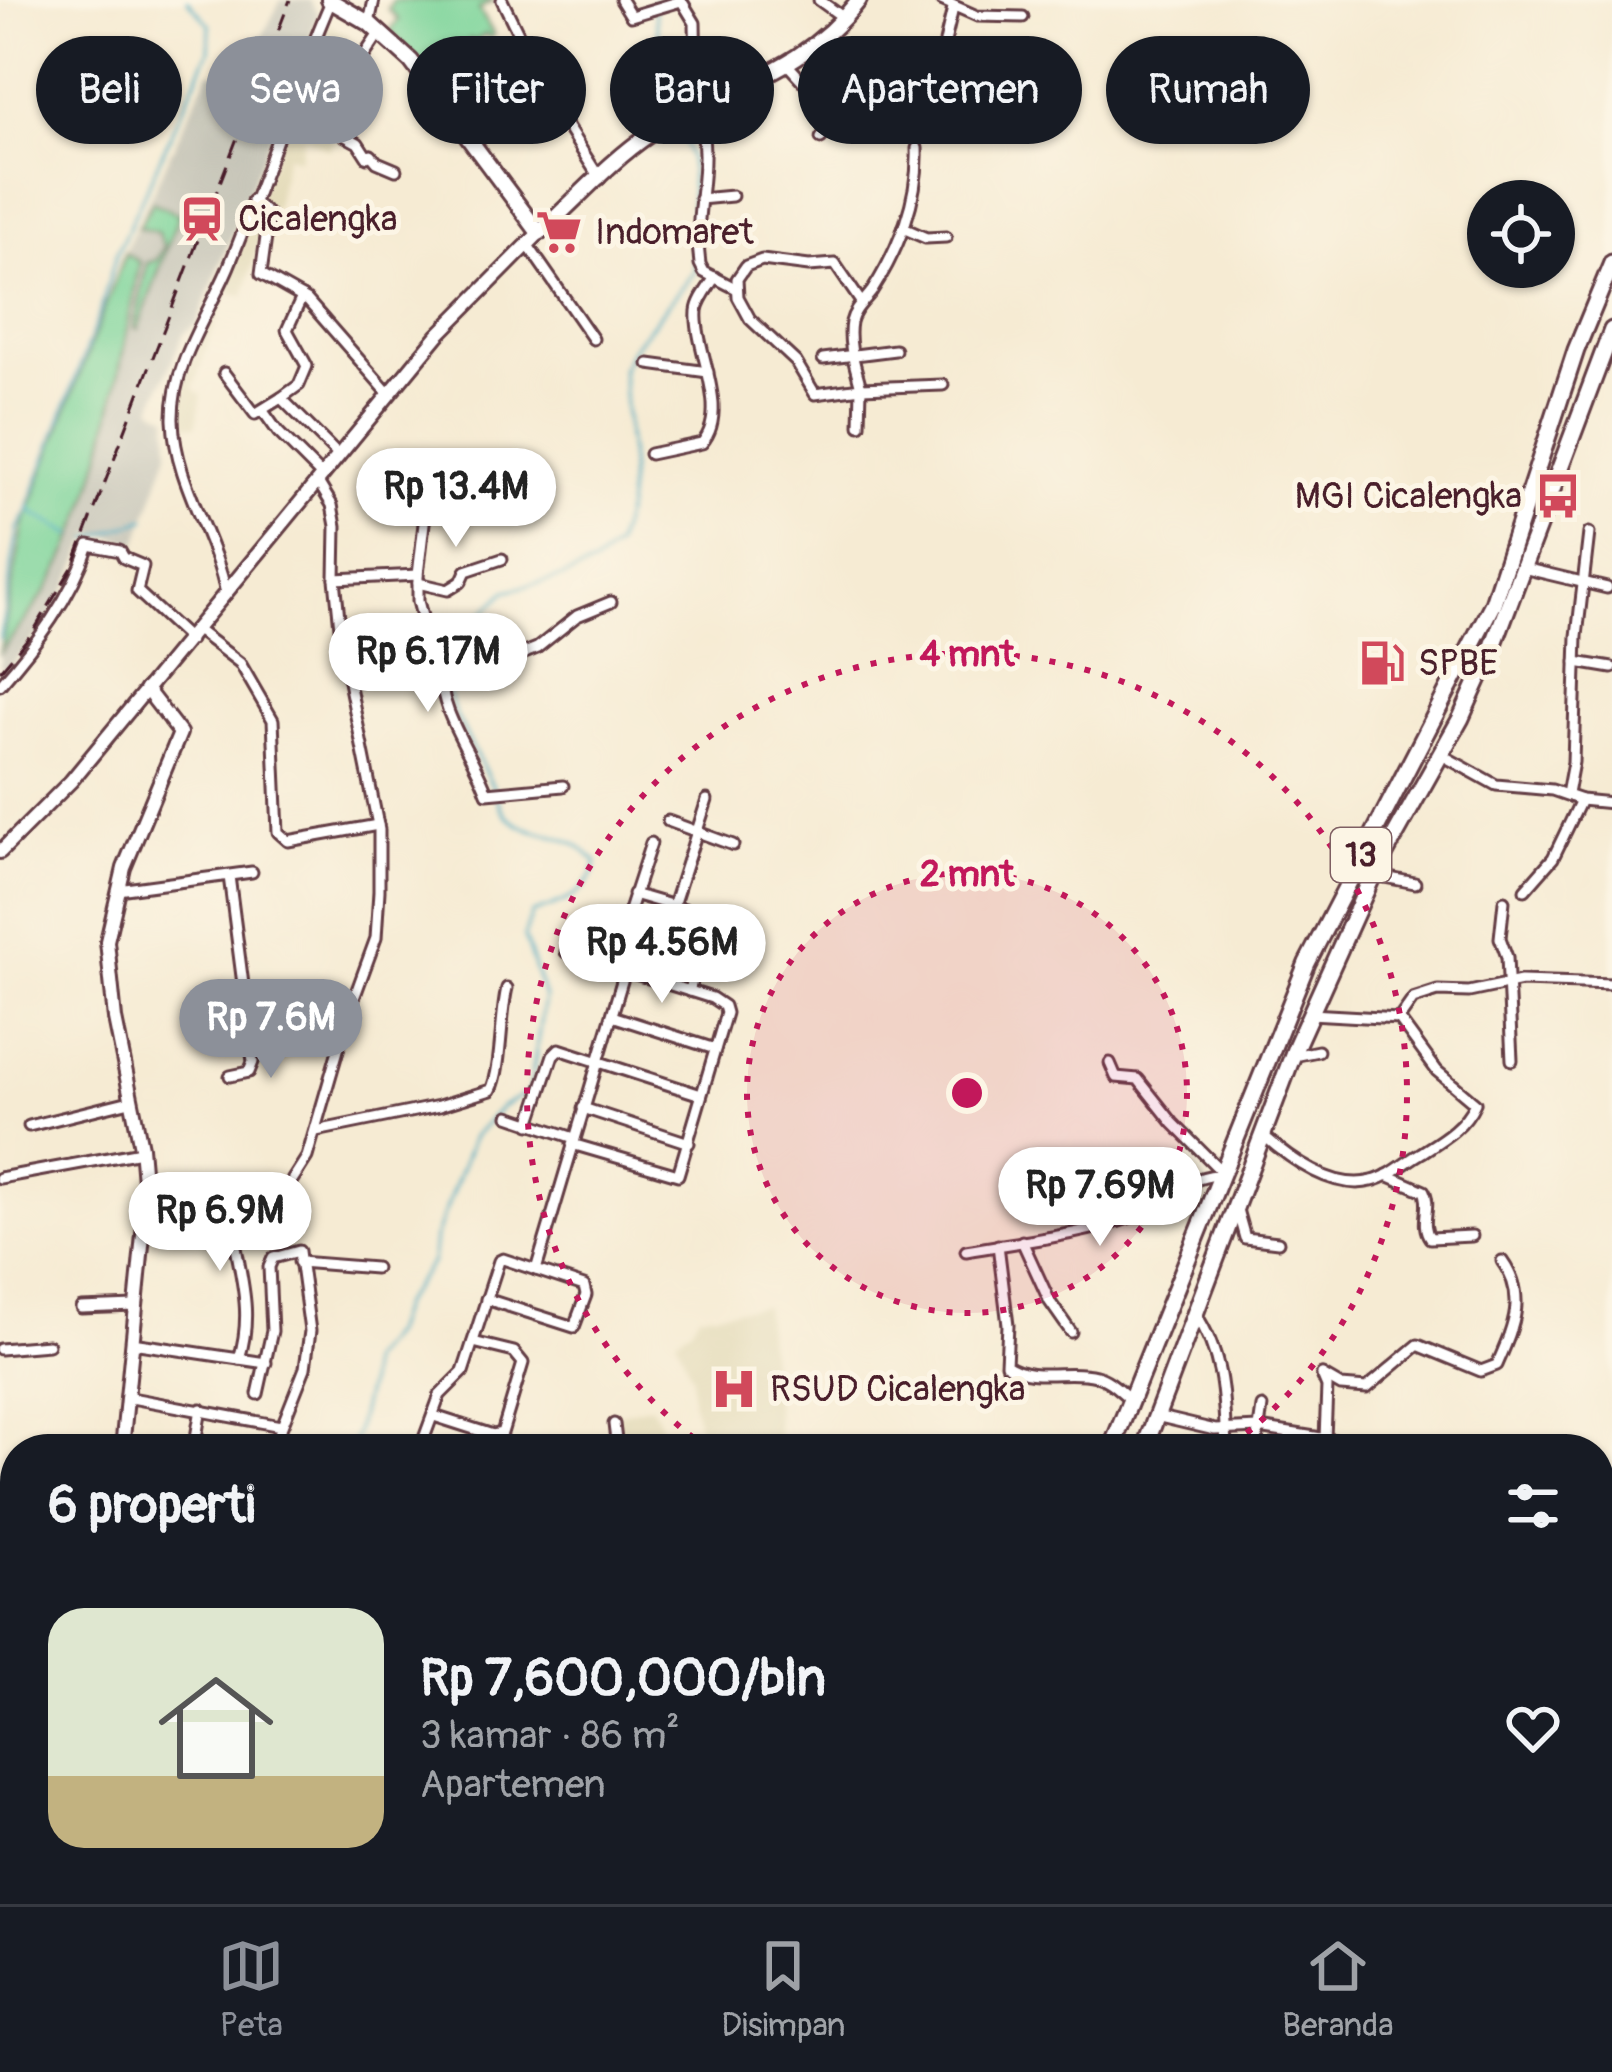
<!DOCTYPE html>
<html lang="id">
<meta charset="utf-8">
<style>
:root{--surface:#171b24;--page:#242831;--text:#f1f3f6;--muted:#9ea1a6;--line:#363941;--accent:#8c9099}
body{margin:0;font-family:Pangolin,sans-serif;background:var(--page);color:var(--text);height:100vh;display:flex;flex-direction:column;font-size:45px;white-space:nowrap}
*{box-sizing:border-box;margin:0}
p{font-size:39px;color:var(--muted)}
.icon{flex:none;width:66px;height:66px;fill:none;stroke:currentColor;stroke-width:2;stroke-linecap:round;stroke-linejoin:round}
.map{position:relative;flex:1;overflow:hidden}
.sheet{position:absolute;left:0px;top:1434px;width:1614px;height:471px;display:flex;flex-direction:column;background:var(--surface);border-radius:48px 48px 0 0;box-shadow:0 3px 9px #0004}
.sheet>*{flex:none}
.banner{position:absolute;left:36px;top:36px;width:1542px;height:108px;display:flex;gap:24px}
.buttons{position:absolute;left:1467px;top:180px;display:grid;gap:24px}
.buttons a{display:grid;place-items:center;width:108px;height:108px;border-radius:50%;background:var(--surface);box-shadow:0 3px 9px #0004;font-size:60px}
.price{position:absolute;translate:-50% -102px;padding:0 27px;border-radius:42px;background:#fff;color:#222;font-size:39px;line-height:78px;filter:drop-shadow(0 3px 6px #0008)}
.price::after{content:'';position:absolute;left:50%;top:72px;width:36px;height:27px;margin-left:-18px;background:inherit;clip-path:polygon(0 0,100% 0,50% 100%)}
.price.on{background:var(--accent);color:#fff}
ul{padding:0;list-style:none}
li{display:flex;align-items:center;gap:36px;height:300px;padding:0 48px}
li+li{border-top:3px solid var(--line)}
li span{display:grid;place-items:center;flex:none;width:336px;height:240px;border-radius:36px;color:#555}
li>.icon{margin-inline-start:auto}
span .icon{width:144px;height:144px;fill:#fffc;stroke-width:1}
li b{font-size:51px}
h2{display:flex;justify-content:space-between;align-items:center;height:144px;padding:0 48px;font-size:51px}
.pill{padding:0 42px;border-radius:54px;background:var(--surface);box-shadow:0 3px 9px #0004;font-size:42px;line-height:108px}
.pill.on{background:var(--accent);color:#fff}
.tabs{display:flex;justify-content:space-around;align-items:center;height:168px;border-top:3px solid var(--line);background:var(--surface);font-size:33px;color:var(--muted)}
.tabs a{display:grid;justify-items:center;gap:6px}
.tabs .on{color:var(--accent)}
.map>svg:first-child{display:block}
</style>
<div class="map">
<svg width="1612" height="1904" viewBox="0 0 1612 1904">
<rect width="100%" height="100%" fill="#fcf5e5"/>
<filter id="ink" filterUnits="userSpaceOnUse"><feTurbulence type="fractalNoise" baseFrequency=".00833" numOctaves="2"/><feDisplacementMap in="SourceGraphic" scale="24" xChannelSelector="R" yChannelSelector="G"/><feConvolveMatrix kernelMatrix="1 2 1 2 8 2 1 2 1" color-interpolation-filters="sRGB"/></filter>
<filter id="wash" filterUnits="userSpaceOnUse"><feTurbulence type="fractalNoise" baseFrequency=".004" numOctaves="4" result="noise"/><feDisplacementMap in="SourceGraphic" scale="48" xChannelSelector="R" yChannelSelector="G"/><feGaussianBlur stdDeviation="2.7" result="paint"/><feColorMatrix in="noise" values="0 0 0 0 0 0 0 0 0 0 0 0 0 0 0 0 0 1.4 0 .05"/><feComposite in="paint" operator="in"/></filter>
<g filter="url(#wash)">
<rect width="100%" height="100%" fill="#f6ebd3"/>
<!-- built -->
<g fill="#e4dbba">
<path d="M329 24 349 35 344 51 332 48 331 59 340 64 326 108 345 118 329 150 304 136 299 159 286 155 276 207 268 210 244 296 227 291 193 388 202 395 196 426 177 422 186 373 204 327 226 289 261 190Z"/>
<path d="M764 1306 780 1449H618L615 1415 651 1405 668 1438 699 1429 692 1400V1377L676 1338 689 1330 699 1314Z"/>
</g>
<!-- industrial -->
<path fill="#c6c5b8" d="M281 0H310L318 15 197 324 184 333 152 407 168 416 169 452 137 544 92 532 65 592 44 626 6 672 0 666V643L22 528 106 311 124 253 209 71 239 81Z"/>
<!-- green -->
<g fill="#7cd49a" stroke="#637a62" stroke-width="3">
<path d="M393 0H494L479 9 494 35 489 38 486 34 474 42 471 39 424 71 390 30 398 20 388 9Z"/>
<path d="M152 202 179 214 138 329 134 327 147 263 157 260 164 247 157 232 138 228Z"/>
<path d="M125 253 140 262C119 363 106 487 55 577 39 604 20 628 0 652L23 527Z"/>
</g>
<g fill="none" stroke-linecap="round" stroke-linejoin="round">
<!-- stream -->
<g stroke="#42aac2" stroke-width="3">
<path d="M653 0 664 73 676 112"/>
<path d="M73 535 31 512 29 504 100 312 116 255 209 51 210 25 187 0"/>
<path d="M90 539 146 519"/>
<path d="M464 631 506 591 563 577 593 565 615 547 626 510 630 468 622 369 631 350 695 271 690 160 679 121"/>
<path d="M0 638 18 528 30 507"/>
<path d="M446 662 458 639"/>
<path d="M445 683 455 714 494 789"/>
<path d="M352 1449 367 1386 368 1361 391 1334 401 1304 432 1262 435 1238 473 1137 501 1107 530 1091 544 997 524 937 532 913C563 903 588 896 597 862 590 856 581 847 573 843 543 828 509 835 497 798"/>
<path d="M798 1890 800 1904"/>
</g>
</g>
</g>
<g filter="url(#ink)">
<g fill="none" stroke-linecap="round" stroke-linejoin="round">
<!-- street casing -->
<g stroke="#643e44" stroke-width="15">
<g id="street">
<path d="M502 0 552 103 600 179"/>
<path d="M621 0 631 16 681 1"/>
<path d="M681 0 695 23 696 68 710 102"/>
<path d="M819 0 844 18"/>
<path d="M941 0 977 16 1023 17"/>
<path d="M369 23 374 0"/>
<path d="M945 42 953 8"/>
<path d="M788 65 820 100 883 118"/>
<path d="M352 74 380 32"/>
<path d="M630 92 652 133"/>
<path d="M697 109C715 167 692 206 700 264L704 272 737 289"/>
<path d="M287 113 310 124 316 120 358 143 367 157 371 155 377 162 396 170"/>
<path d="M821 138 843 107"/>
<path d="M917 148C919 198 899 249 872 291 864 302 854 309 851 322 847 344 856 368 861 388L943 385"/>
<path d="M700 199 732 196"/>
<path d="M252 201 269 215 261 274 307 300 389 394"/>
<path d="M903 228 926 238 946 237"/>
<path d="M527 244 593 339"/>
<path d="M823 359 895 350"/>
<path d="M649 364 708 372"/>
<path d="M224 373 255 414 281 398 339 456"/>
<path d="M281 398 299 385 307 366 287 330 302 297"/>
<path d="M263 411 278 432 322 476"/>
<path d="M860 425 861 388 815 394 796 362 750 319 738 297 737 279 746 266 762 260 809 266 835 264 861 302"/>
<path d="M650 454 702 443C731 410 694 349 697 311 698 300 709 287 715 277"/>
<path d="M483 474 426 506 418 575V601L425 628 477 639 488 649 517 656 537 648 577 616 611 602"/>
<path d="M1523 568 1607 588"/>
<path d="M335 579 418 575"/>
<path d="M418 583 448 590 461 582 466 571 502 559"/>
<path d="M226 594C215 535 175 483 173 420 172 363 208 316 229 266 265 179 293 88 331 1"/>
<path d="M197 630 240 663 273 720 278 832 288 841 378 825"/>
<path d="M451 633C448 645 441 657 441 669 438 712 473 754 487 793L563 786"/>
<path d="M1576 662 1612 668"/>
<path d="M0 685C37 643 71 598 89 545L120 551 124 558 143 566 137 591 190 640"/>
<path d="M1440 754 1496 785 1552 790 1581 800 1612 803"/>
<path d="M1567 794 1573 762 1577 636 1589 533"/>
<path d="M668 821 733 845"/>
<path d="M1374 875 1415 883"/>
<path d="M229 876 253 1062 249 1072 230 1076"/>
<path d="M118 890 252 872"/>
<path d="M1525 890 1553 858 1581 800"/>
<path d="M633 894 712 917 689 991"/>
<path d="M1504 901 1500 938 1507 957 1512 1060"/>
<path d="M673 906 707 800"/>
<path d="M566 952 712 998 724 1006 726 1013 678 1175 572 1144"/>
<path d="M611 966 651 843"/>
<path d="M1310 1014 1399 1019"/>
<path d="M612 1016 715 1049"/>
<path d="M1399 1019 1413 999 1438 991 1469 992 1521 981 1612 984"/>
<path d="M1293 1056 1318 1051"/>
<path d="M1110 1063 1116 1077 1138 1079 1173 1123 1220 1170"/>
<path d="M583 1108 689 1143"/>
<path d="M509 1116 574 1138"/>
<path d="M530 1124 553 1055 559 1049 701 1095"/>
<path d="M29 1126 130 1101"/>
<path d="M316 1131 439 1106 491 1090C502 1069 500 1016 507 988"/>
<path d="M1263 1135C1290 1159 1333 1191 1372 1181 1390 1177 1405 1162 1421 1153 1443 1139 1464 1127 1475 1103L1437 1071 1399 1019"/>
<path d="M1387 1175 1424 1191C1432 1206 1419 1223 1430 1238L1472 1236"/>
<path d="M0 1178 141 1152"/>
<path d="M231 1197C230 1256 258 1299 239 1359"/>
<path d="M146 1204 271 1196 286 1190 307 1157 349 1012 376 938 379 891V830L342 647 335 579 336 526 332 505 318 482"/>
<path d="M1236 1206 1245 1238 1278 1242"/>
<path d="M1022 1241 1050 1302 1071 1332"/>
<path d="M998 1245 1008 1325 1006 1364C1034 1383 1066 1368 1096 1376 1109 1379 1120 1391 1130 1399"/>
<path d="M966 1251C1022 1241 1081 1236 1134 1216 1166 1203 1183 1177 1218 1175"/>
<path d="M299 1262 375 1268"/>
<path d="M486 1299 574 1327 586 1295 584 1286 536 1270"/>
<path d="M81 1308 135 1306"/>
<path d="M1195 1313C1224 1356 1224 1399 1226 1449"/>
<path d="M132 1343 266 1363"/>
<path d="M0 1349 48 1345"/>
<path d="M1322 1375 1341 1386 1367 1388 1418 1345 1481 1371 1497 1365C1513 1328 1528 1297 1502 1261"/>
<path d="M1322 1375 1327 1387 1325 1439"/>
<path d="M258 1394 272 1331 269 1267 273 1258 299 1251 310 1331 305 1368 273 1449"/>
<path d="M126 1397 281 1426"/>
<path d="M434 1416 493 1435 502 1433 523 1363 514 1352 473 1342"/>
<path d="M1156 1416 1215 1430 1259 1428 1352 1443"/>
<path d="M614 1424 617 1449"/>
<path d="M275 1443 327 1448"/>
<path d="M194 1449 201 1409"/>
<path d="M420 1449 440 1395 463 1372 499 1261 503 1259 536 1270 625 971"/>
<path d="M1256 1449 1262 1407"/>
<path d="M0 1620 15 1619"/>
<path d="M1599 1816 1612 1813"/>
<path d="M1599 1880 1610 1904"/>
<path d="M1554 1890 1560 1904"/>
<path d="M50 1904 65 1890"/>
<path d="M893 1904 897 1890"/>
<path d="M946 1904 952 1890"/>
<path d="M1000 1904 1005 1890"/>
</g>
</g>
<!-- secondary casing -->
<g stroke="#643e44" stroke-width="18">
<g id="secondary">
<path d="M0 852 71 781 438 335 539 233"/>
<path d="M122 1449 146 1204 141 1147 115 1019 107 941 124 868 180 733 146 689"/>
<path d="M0 1496 15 1494"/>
<path d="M1599 1785 1612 1766"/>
<path d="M0 1795 15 1791"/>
<path d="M1090 1890 1115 1904"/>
<path d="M1478 1904 1484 1890"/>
</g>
</g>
<!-- primary casing -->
<g stroke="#643e44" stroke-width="20">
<path id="primary" d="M329 0 369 23 411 61 539 233C575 201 610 161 650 134 726 85 800 76 859 0"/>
</g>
<!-- highway casing -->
<g stroke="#643e44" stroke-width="21">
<g id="highway">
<path d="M1111 1449 1307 963 1493 603 1576 350 1612 263"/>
<path d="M1144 1449 1297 1044 1373 875 1461 718 1492 649 1612 330"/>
<path d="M962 1904 967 1890"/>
<path d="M984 1904 989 1890"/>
</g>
</g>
<!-- street -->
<use href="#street" stroke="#fff" stroke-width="9"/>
<!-- secondary -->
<use href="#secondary" stroke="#fff" stroke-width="12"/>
<!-- primary -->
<use href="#primary" stroke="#fff" stroke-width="14"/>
<!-- highway -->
<use href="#highway" stroke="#fff" stroke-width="15"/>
<!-- rail -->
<path stroke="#4a1f2b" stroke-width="3" stroke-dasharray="18 9" stroke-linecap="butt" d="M0 671 33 632 73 566 290 0"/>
</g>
</g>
<!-- distance rings -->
<circle cx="967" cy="1093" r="220" fill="#c2185b" fill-opacity=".12"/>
<g fill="none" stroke="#c2185b" stroke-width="6" stroke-dasharray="6 12">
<circle cx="967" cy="1093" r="220"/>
<path d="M708 1449A440 440 0 1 1 1226 1449"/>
</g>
<!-- icons -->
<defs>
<g id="station-bare" transform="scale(3.6)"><path d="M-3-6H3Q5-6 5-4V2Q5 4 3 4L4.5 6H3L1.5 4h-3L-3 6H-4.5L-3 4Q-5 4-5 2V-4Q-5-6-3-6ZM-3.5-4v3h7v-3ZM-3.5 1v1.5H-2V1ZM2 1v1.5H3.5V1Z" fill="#d1495b" stroke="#fcf5e5" stroke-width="2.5" paint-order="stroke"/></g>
<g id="supermarket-bare" transform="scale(3.6)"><path d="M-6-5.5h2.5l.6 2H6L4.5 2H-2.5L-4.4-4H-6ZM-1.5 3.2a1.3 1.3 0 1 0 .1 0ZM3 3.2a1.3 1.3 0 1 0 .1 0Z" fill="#d1495b" stroke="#fcf5e5" stroke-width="2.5" paint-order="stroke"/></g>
<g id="bus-bare" transform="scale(3.6)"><path d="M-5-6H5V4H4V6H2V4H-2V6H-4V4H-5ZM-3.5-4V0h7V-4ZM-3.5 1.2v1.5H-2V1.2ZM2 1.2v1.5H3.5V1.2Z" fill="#d1495b" stroke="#fcf5e5" stroke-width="2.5" paint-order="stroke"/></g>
<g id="fuel-bare" transform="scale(3.6)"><path d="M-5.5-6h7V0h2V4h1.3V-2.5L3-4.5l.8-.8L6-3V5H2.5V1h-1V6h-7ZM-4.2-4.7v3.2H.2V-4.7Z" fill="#d1495b" stroke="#fcf5e5" stroke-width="2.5" paint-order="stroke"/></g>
<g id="hospital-bare" transform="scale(3.6)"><path d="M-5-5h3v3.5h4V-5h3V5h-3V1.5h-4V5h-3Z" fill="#d1495b" stroke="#fcf5e5" stroke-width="2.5" paint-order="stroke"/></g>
</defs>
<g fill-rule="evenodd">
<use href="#station-bare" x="202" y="219"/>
<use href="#supermarket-bare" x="559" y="232"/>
<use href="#bus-bare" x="1558" y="496"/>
<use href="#fuel-bare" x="1382" y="663"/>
<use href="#hospital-bare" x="734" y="1389"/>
</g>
<g text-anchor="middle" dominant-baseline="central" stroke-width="10" stroke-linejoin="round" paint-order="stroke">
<!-- shield labels -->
<rect fill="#fcf5e5" stroke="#7f5f63" stroke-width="3" x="1331" y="828" width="60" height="54" rx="9"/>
<g font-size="33" font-weight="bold" fill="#4a1f2b">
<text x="1361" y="855">13</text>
</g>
<!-- poi labels -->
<g font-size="36" fill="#4a1f2b" stroke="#fcf5e5" text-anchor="start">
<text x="238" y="219">Cicalengka</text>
<text x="595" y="232">Indomaret</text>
<text x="1522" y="496" text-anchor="end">MGI Cicalengka</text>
<text x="1418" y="663">SPBE</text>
<text x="770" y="1389">RSUD Cicalengka</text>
</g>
</g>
<circle cx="967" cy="1093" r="18" fill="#c2185b" stroke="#fcf5e5" stroke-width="6"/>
<g font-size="36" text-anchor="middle" font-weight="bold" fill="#c2185b" stroke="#fcf5e5" stroke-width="10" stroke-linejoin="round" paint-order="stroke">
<text x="967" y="666">4 mnt</text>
<text x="967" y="886">2 mnt</text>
</g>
</svg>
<div class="buttons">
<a><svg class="icon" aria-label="locate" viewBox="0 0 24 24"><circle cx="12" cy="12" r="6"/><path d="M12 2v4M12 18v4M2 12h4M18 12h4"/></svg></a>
</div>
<b class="price" style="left:456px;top:550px">Rp 13.4M</b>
<b class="price" style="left:428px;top:715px">Rp 6.17M</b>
<b class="price" style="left:662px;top:1006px">Rp 4.56M</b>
<b class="price on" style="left:271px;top:1081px">Rp 7.6M</b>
<b class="price" style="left:1100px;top:1249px">Rp 7.69M</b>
<b class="price" style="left:220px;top:1274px">Rp 6.9M</b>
<div class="banner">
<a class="pill">Beli</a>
<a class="pill on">Sewa</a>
<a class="pill">Filter</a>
<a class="pill">Baru</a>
<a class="pill">Apartemen</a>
<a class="pill">Rumah</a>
</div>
<section class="sheet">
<h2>6 properti<svg class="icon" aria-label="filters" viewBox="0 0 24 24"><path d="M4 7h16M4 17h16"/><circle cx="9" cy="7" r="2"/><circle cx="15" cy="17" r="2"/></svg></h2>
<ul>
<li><span style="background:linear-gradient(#dfe7d0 70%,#c2b280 0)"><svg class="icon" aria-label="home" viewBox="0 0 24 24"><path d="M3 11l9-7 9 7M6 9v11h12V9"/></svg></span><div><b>Rp 7,600,000/bln</b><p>3 kamar · 86 m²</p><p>Apartemen</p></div><svg class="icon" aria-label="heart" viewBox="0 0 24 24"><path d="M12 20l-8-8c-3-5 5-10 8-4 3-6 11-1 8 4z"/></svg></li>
</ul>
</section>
</div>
<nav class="tabs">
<a class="on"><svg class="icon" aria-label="map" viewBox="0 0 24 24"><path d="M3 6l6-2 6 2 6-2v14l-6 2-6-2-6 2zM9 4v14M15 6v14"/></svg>Peta</a>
<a><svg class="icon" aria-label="saved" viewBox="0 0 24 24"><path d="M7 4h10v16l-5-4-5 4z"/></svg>Disimpan</a>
<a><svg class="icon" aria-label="home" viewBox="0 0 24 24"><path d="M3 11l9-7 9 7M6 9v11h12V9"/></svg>Beranda</a>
</nav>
